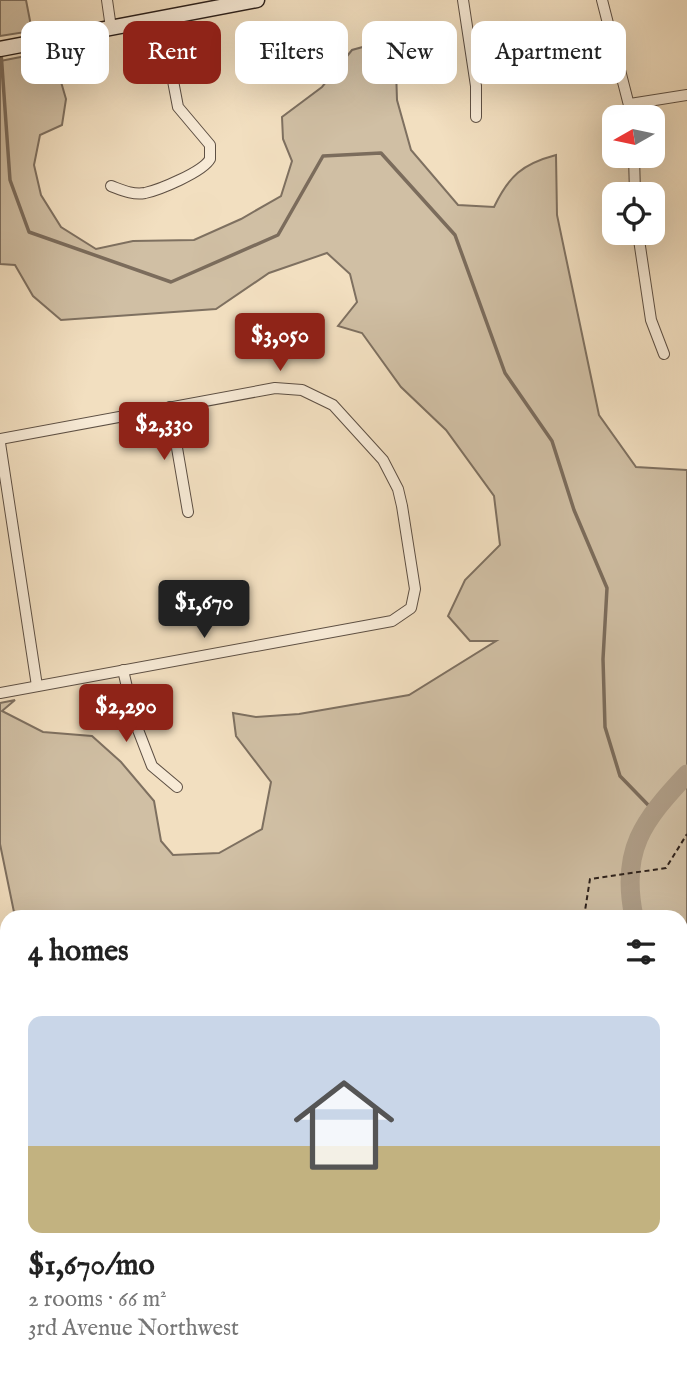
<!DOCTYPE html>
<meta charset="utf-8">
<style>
:root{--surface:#fff;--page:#f2f2f2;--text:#222;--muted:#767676;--line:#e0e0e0;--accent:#8f2418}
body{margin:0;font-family:"IM FELL English",serif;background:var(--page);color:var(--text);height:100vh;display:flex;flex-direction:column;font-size:26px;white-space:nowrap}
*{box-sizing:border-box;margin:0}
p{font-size:23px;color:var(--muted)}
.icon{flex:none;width:38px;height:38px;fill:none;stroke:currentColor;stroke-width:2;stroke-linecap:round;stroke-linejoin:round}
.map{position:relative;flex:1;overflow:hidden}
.sheet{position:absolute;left:0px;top:910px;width:688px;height:471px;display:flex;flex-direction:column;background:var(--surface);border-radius:21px 21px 0 0;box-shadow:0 7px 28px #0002}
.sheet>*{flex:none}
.banner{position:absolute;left:21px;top:21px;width:646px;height:63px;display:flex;gap:14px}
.needle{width:46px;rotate:261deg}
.buttons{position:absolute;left:602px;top:105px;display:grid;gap:14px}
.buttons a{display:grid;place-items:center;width:63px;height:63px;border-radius:14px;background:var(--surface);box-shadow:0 7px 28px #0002;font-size:35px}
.price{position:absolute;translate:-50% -60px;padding:0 16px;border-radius:7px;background:var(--accent);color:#fff;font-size:23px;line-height:46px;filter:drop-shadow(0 2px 4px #0008)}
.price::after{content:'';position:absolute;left:50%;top:42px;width:21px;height:16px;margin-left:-10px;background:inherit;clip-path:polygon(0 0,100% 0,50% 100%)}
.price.on{background:#222;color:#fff}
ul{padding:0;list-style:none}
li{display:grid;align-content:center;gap:14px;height:371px;padding:0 28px}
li+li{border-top:2px solid var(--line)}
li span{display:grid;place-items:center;height:217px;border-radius:14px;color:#555}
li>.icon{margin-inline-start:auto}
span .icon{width:126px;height:126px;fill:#fffc;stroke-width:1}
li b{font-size:30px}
h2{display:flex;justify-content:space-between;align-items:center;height:84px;padding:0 28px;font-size:30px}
.chip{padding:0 24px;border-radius:14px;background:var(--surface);box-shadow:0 7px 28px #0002;font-size:24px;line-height:63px}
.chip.on{background:var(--accent);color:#fff}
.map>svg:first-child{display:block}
</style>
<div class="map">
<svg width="687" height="1380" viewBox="0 0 687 1380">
<rect width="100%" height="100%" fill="#f2dfc0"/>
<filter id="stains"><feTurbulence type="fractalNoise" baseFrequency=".00286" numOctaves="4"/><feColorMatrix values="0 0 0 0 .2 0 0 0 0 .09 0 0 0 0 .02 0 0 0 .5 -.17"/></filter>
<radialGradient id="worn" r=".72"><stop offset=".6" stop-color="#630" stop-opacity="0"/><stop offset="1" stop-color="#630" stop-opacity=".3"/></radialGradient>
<!-- green -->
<g fill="#d0bfa4" stroke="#7e7060" stroke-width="2">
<path d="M0 0H26L32 31 0 36Z"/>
<path d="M395 38 397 100 411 150 458 205 494 207C509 176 522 164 556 155L557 215 599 415 636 467 687 470V1015L681 1019V917H15L0 844V703L15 700 2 711 43 732 92 736 121 762 154 801 161 841 173 855 219 853 262 829 271 782 236 736 233 713 256 717 299 714 409 695 496 641H470L448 616 465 580 500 545 494 496 446 430 401 387 362 333 338 326 357 302 350 274 327 253 269 273 216 309 61 320 33 296 15 265 0 264V61L52 51 66 99 62 125 40 135 34 165 41 195 61 227 96 249 133 241 194 240 241 219 281 196 292 161 283 139 282 117 322 87 352 50Z"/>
<path d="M7 1102V1374H238L227 1380H0V1111Z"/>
<path d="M285 1374H373L371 1380H274Z"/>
</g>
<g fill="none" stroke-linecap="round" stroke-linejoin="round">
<!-- stream -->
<path stroke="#7b6c5c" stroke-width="3.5" d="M1 52 10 180 29 232 171 282 278 235 323 156 381 153 455 235 505 373 552 441 574 510 607 588 603 659 605 727 620 776 653 810"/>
<!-- river -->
<g stroke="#af9e88" stroke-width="19">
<path d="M634 917C620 850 643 821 687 774"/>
<path d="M0 1222 7 1216"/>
</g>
<!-- street casing -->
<g stroke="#5e5044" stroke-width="12">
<g id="street">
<path d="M107 0 111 28"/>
<path d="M463 0 476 86V117"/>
<path d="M602 0 632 117"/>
<path d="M630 104 687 95"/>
<path d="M634 156 635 194"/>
<path d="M111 186C122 190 132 195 145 193 159 190 203 172 210 159V145L178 107 161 18"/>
<path d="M638 233 651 320 664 354"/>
<path d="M170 407 188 512"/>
<path d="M0 439 275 388 302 390 333 405 383 460 398 489 402 506 415 589 411 608 392 621 0 693"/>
<path d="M0 443 37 686"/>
<path d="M123 670 135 722 152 766 177 787"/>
</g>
</g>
<!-- secondary casing -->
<g stroke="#2c201b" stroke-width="17">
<path id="secondary" d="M0 49 257 0"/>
</g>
<!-- path -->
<g stroke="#2c201b" stroke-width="2" stroke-dasharray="5 3.5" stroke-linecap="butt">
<path d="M584 917 590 879 666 868 687 834"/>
<path d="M0 1284H7"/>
<path d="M139 1374 166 1380"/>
<path d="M187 1380 203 1374"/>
</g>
<!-- street -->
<use href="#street" stroke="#f7ead6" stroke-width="10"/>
<!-- secondary -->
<use href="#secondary" stroke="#f7ead6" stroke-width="14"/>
<!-- rail casing -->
<g stroke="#2c201b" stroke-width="6">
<g id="rail">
<path d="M681 1134 687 1131"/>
<path d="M252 1380 263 1374"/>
</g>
</g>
<!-- rail -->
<use href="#rail" stroke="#f7ead6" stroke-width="3.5" stroke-dasharray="10" stroke-linecap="butt"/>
</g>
<rect width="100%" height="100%" filter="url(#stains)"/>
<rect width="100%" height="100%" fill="url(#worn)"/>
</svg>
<div class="buttons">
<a><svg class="needle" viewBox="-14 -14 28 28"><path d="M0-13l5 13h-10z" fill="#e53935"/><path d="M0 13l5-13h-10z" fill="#767676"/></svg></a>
<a><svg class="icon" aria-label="locate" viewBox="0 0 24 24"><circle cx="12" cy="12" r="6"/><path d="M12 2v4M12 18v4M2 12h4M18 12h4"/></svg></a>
</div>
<b class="price" style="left:280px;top:373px">$3,050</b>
<b class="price" style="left:164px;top:462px">$2,330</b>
<b class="price on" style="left:204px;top:640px">$1,670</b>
<b class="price" style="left:126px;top:744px">$2,290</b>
<div class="banner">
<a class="chip">Buy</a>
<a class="chip on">Rent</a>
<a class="chip">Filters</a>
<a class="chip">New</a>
<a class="chip">Apartment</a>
</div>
<section class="sheet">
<h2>4 homes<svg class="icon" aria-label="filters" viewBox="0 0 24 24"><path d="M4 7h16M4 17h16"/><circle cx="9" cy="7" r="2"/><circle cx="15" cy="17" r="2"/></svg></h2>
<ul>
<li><span style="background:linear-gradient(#c9d6e8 60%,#c2b280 0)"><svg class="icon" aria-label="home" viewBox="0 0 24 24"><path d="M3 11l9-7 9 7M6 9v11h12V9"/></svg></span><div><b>$1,670/mo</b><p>2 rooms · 66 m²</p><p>3rd Avenue Northwest</p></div></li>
</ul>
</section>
</div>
